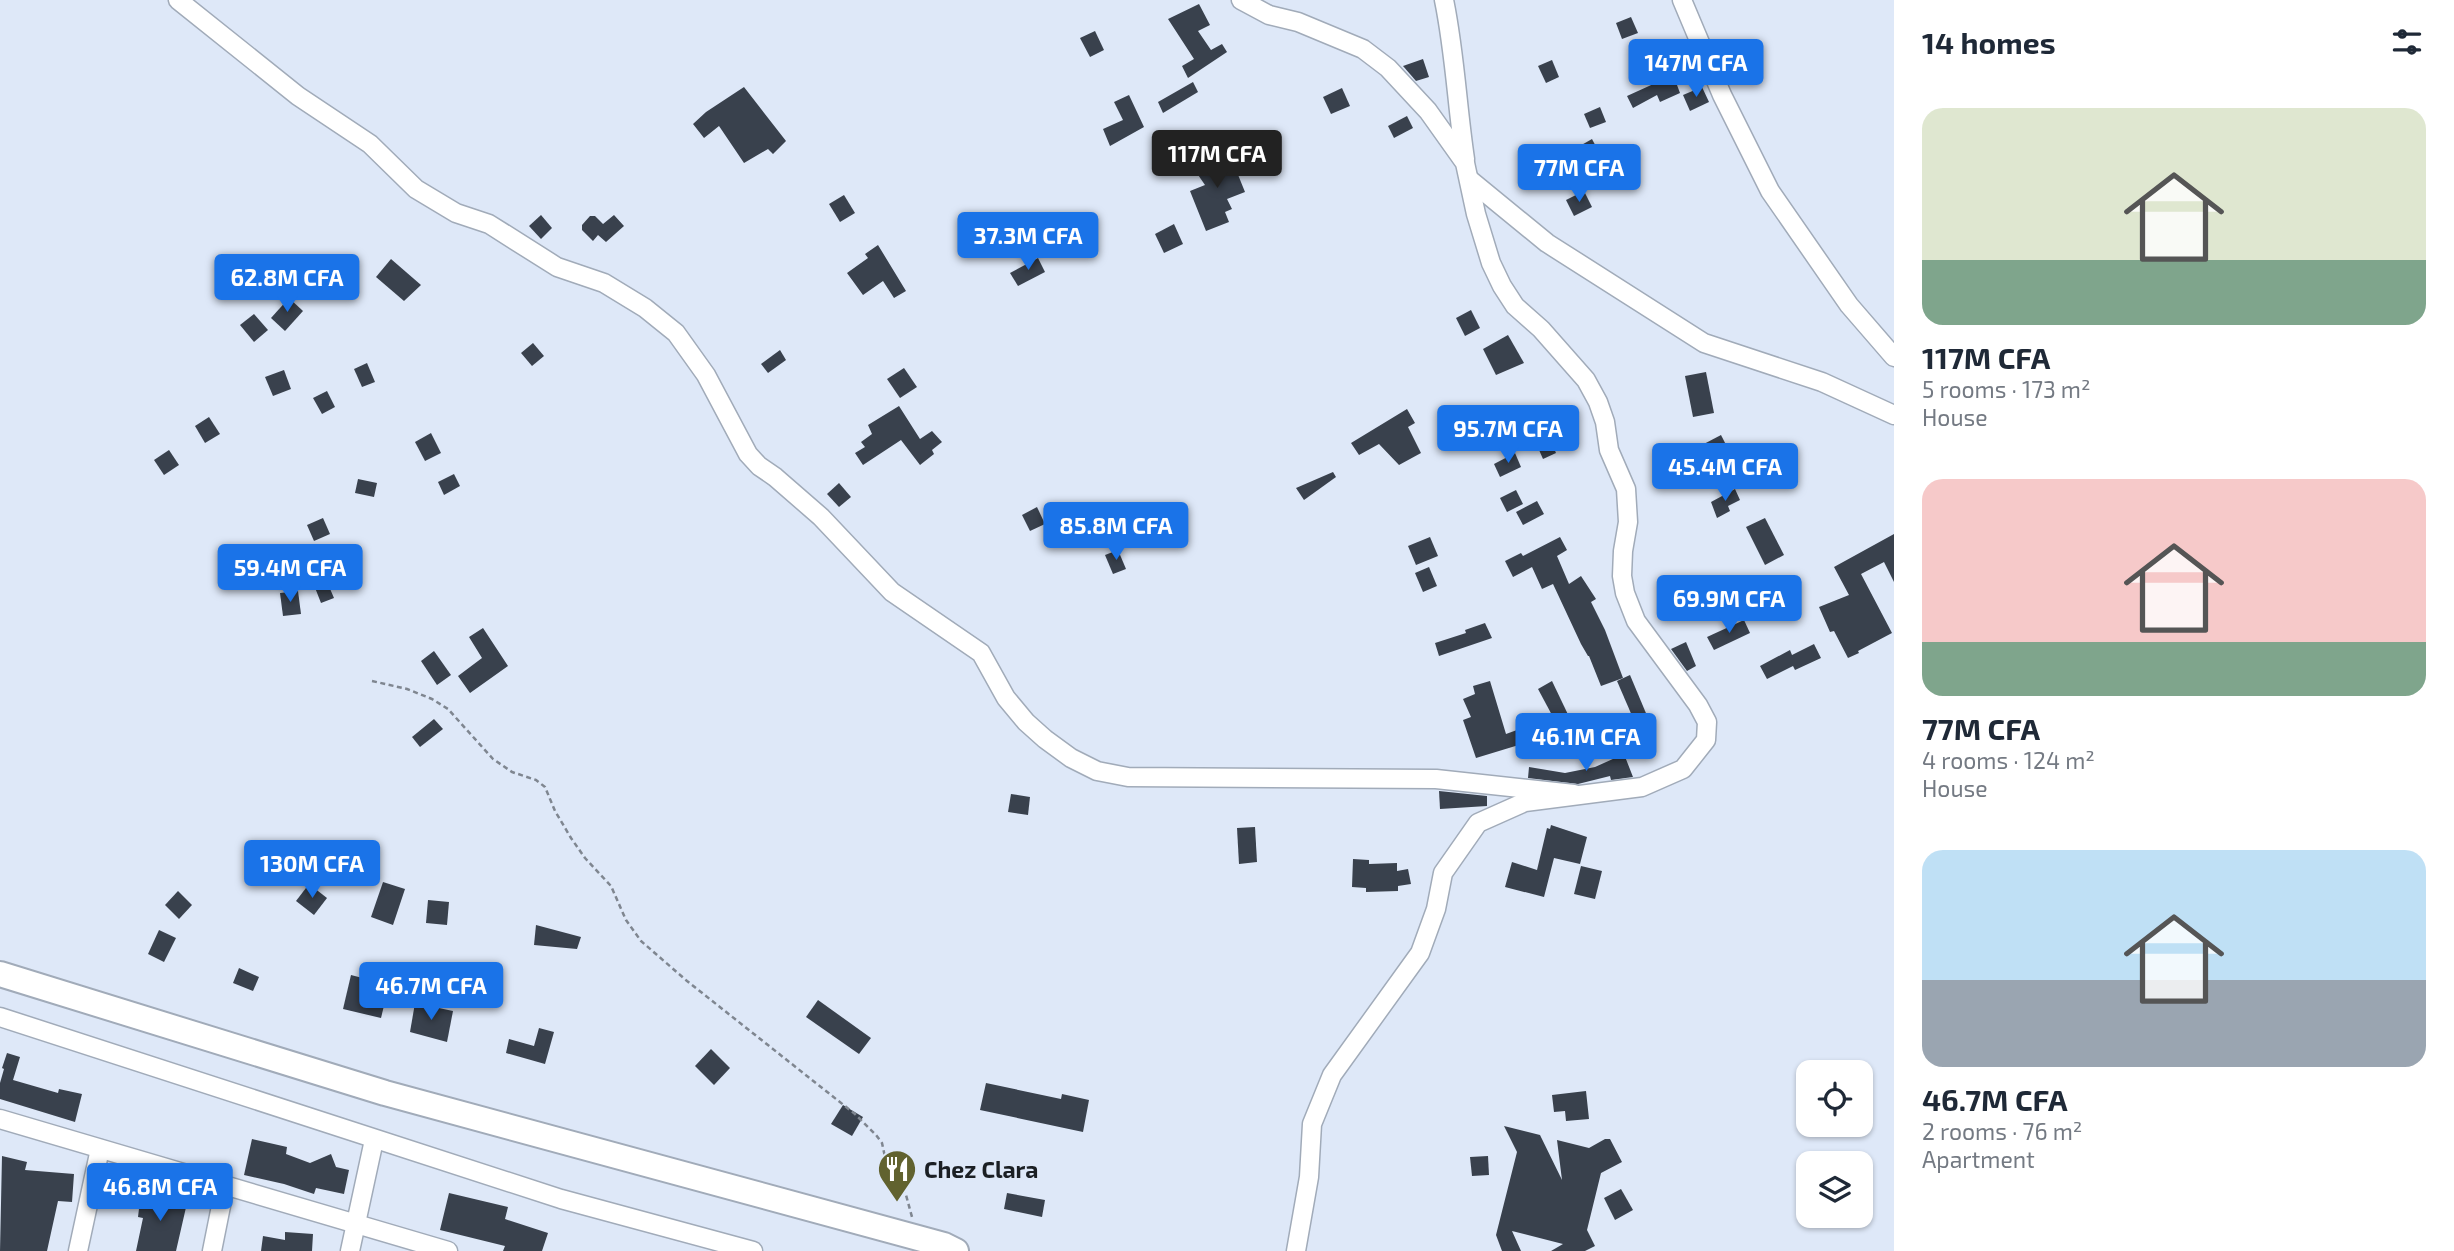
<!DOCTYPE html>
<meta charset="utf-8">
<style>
:root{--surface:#fff;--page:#f2f2f3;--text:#1f2937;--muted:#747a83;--accent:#1a73e8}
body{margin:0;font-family:"Exo 2",sans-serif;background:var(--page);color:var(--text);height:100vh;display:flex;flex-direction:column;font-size:26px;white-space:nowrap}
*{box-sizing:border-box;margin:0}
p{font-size:23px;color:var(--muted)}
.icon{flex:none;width:38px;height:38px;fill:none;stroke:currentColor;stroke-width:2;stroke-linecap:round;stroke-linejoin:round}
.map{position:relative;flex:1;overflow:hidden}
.drawer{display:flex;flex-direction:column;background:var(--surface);width:560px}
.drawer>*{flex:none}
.buttons{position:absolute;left:1796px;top:1060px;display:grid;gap:14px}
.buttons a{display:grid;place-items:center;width:77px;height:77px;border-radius:14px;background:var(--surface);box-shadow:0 2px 5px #0004;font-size:35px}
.price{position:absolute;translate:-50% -60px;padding:0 16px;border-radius:7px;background:var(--accent);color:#fff;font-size:23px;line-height:46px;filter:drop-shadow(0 2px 4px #0008)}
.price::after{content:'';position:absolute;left:50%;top:42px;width:21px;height:16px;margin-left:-10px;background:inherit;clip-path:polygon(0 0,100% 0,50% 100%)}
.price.active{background:#222;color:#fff}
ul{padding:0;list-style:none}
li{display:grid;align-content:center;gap:14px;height:371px;padding:0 28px}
li span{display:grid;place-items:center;height:217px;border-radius:21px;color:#555}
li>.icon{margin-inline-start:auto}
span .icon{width:126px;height:126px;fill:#fffc;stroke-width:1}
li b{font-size:30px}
h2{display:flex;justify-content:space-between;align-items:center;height:84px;padding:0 28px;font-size:30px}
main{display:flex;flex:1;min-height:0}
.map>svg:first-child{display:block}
</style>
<main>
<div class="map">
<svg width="1894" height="1251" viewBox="0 0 1894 1251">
<rect width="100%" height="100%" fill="#dee8f8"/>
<!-- building -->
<g fill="#39414d">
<path d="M1199 4 1210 25 1198 31 1211 50 1222 44 1227 52 1188 78 1182 66 1194 59 1168 19Z"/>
<path d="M1631 17 1638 33 1622 39 1616 23Z"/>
<path d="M1095 31 1104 50 1090 57 1080 38Z"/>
<path d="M1666 53 1673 76 1679 74 1683 82 1677 85 1680 93 1660 102 1657 95 1633 108 1627 96 1660 81 1653 57Z"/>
<path d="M1423 59 1429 77 1416 81 1403 66Z"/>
<path d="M1552 60 1559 77 1546 83 1538 66Z"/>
<path d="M1193 82 1198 92 1163 113 1158 102Z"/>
<path d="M744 87 786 141 773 154 768 149 744 163 719 126 704 138 693 124 706 112Z"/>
<path d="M1702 87 1709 102 1690 111 1683 95Z"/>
<path d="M1342 88 1350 106 1331 114 1323 97Z"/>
<path d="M1129 95 1144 127 1110 146 1103 129 1123 120 1114 102Z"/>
<path d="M1600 107 1606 122 1590 128 1584 114Z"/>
<path d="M1407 116 1413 128 1394 138 1388 126Z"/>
<path d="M1181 132 1188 149 1173 155 1166 139Z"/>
<path d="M1592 139 1601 156 1587 163 1578 147Z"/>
<path d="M1228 150 1245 192 1227 199 1232 209 1225 212 1229 222 1206 231 1190 191 1205 185 1194 169Z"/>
<path d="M1549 161 1557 177 1541 185 1533 169Z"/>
<path d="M1584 191 1592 207 1574 216 1566 200Z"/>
<path d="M844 195 855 213 840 222 829 204Z"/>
<path d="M541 215 552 228 541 239 529 226Z"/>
<path d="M614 215 624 226 606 242 598 235 593 241 582 230V225L590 216H595L603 224Z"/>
<path d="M1174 224 1183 244 1164 253 1155 234Z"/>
<path d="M878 245 906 291 894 298 883 281 863 295 847 273 868 258 865 254Z"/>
<path d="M1038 258 1045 272 1018 286 1010 273Z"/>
<path d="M391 259 421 285 404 301 376 277Z"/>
<path d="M289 298 303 311 285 331 271 318Z"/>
<path d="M1471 310 1480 328 1465 336 1456 318Z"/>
<path d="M254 314 268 330 254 342 240 325Z"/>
<path d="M1508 335 1524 363 1496 375 1483 349Z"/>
<path d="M533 343 544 356 532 366 521 353Z"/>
<path d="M780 350 786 360 768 373 761 364Z"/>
<path d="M367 363 375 382 362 387 354 369Z"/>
<path d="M904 368 917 387 900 398 887 379Z"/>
<path d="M284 370 291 389 273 396 265 377Z"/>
<path d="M1706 372 1714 413 1693 417 1685 376Z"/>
<path d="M327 391 335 407 322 414 313 398Z"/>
<path d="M899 406 920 439 932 431 942 442 932 450 934 454 920 465 901 440 863 465 855 453 865 447 861 442 872 434 868 425Z"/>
<path d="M1407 409 1415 423 1408 427 1421 453 1399 465 1379 444 1359 455 1351 443Z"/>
<path d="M209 417 220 434 205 443 195 426Z"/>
<path d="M431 433 441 453 425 461 415 442Z"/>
<path d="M1721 435 1741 474 1722 483 1702 445Z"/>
<path d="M1549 437 1556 453 1543 459 1536 443Z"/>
<path d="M169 450 179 465 164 475 154 460Z"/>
<path d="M1515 453 1521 467 1500 477 1494 464Z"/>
<path d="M1333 472 1336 477 1304 500 1296 488Z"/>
<path d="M454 474 460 486 444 495 438 482Z"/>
<path d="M358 479 377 483 374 497 355 493Z"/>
<path d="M839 483 851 497 839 507 827 494Z"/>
<path d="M1735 489 1740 500 1728 506 1730 511 1717 518 1711 502Z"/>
<path d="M1516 490 1523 504 1507 512 1500 498Z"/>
<path d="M1537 501 1544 514 1523 525 1516 512Z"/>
<path d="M1037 507 1045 524 1030 531 1022 515Z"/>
<path d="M323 518 330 534 314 541 307 525Z"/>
<path d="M1765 518 1784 555 1765 565 1746 527Z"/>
<path d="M1894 534V582L1884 562 1861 574 1892 633 1858 651 1859 653 1848 658 1834 631 1830 632 1819 607 1849 595 1834 567Z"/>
<path d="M1430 537 1438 556 1416 565 1408 546Z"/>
<path d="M1560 537 1567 550 1557 556 1569 584 1581 576 1596 599 1591 602 1605 630 1623 678 1601 686 1589 656H1588L1581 644 1553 584 1542 589 1532 567 1513 577 1505 561 1521 553 1523 556Z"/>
<path d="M328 548 335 565 322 570 334 598 321 603 303 557Z"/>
<path d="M1118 550 1126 569 1113 574 1105 555Z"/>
<path d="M1429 567 1437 586 1423 592 1415 573Z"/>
<path d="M298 591 301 614 283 616 280 593Z"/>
<path d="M1713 594 1717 606 1695 614 1691 602Z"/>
<path d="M1744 620 1750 633 1714 650 1707 637Z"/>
<path d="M1485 623 1492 638 1439 656 1435 643 1466 633 1465 630Z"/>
<path d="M483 628 508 666 470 693 458 676 482 658 469 637Z"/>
<path d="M1686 642 1696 666 1687 671 1671 649Z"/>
<path d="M1814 644 1821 658 1795 670 1793 666 1767 679 1760 666 1790 650 1792 655Z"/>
<path d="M434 651 451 675 437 685 421 661Z"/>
<path d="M1630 675 1648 718 1636 725 1617 681Z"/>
<path d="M1490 681 1506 734 1517 730 1522 744 1476 758 1463 720 1471 717 1463 699 1475 694 1473 686Z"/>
<path d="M1552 681 1573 725 1560 730 1538 689Z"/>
<path d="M434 719 443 729 420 747 412 737Z"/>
<path d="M1624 754 1633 777 1611 780 1610 776 1578 784 1528 778 1529 767 1565 773 1595 767Z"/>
<path d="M1439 791 1487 796V806L1440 809Z"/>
<path d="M1011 794 1030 797 1028 815 1008 812Z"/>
<path d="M1551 825 1587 837 1580 864 1554 858 1544 897 1505 887 1512 862 1537 870 1547 828 1550 829Z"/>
<path d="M1255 827 1257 862 1239 864 1237 828Z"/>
<path d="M1353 859 1369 860V864L1397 863V871L1408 869 1411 884 1398 886V891L1366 892V888L1352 887Z"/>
<path d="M1581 866 1602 871 1595 899 1574 894Z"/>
<path d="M383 882 405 889 393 925 371 917Z"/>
<path d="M309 884 327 898 314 915 296 901Z"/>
<path d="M178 891 192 905 179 919 165 905Z"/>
<path d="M428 900 449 902 447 925 426 923Z"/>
<path d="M536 925 581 937 577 949 534 945Z"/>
<path d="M159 930 176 938 164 962 148 954Z"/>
<path d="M239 968 259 977 253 991 233 983Z"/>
<path d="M351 975 389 985 381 1018 343 1009Z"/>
<path d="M818 1000 871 1038 859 1054 806 1017Z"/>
<path d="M415 1003 453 1011 447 1042 410 1032Z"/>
<path d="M539 1028 554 1032 545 1064 506 1053 509 1039 534 1046Z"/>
<path d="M711 1049 730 1068 714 1085 695 1066Z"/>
<path d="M7 1053 20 1057 13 1080 58 1093 59 1089 82 1094 75 1122 0 1099V1083L4 1069 2 1068Z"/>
<path d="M986 1083 1061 1099 1062 1094 1089 1100 1083 1132 980 1110Z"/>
<path d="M1586 1091 1589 1119 1566 1121 1565 1111 1554 1112 1552 1095Z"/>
<path d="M843 1105 863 1117 852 1136 831 1124Z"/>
<path d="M1504 1126 1540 1135 1562 1180 1557 1140 1589 1148 1605 1139H1610L1622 1162 1601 1173 1587 1230 1595 1246 1585 1251H1551L1563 1244 1512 1231 1521 1251H1502L1496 1235 1517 1152Z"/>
<path d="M252 1139 287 1147 286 1154 310 1163 331 1154 336 1167 349 1170 344 1194 316 1188 314 1194 284 1184 244 1175Z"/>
<path d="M2 1156 27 1162 25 1170 74 1174 72 1202 58 1201 47 1251H0Z"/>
<path d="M1488 1156 1489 1175 1472 1176 1470 1157Z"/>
<path d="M1621 1189 1633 1210 1615 1220 1604 1198Z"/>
<path d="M141 1192 162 1195V1197L187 1203 176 1251H136L143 1218 138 1217Z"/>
<path d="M449 1193 508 1207 505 1219 548 1233 542 1251H503L505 1246 440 1230Z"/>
<path d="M1007 1193 1045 1200 1042 1217 1004 1209Z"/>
<path d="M285 1232 313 1234 312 1251H261L263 1236 285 1240Z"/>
</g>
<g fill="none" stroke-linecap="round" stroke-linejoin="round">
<!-- minor casing -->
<g stroke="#a1abb9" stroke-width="21">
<g id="minor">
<path d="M178 0 298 96 370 144 416 189 456 213 489 224 557 267 604 283 645 308 676 333 706 375 748 454 759 466 775 477 821 517 892 592 981 653 1006 698 1026 722 1045 739 1071 758 1097 771 1128 777 1436 779 1574 794"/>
<path d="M1241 0 1269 15 1298 22 1363 49 1388 68 1428 111 1465 163 1476 214 1491 263 1502 286 1515 306 1541 329 1586 380 1598 402 1605 422 1609 450 1626 489 1628 522 1623 551 1622 576 1625 593 1636 621 1698 705 1707 722 1706 740 1683 769 1642 787 1525 802 1478 823 1443 873 1436 909 1420 953 1332 1075 1312 1124 1309 1177 1296 1251"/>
<path d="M1444 0C1455 53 1457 106 1465 159"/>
<path d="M1682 0 1722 95 1770 191 1849 305 1894 357"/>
<path d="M1470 180 1547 243 1704 343 1822 382 1894 415"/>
<path d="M0 1017 561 1199 753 1251"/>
<path d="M0 1119 448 1251"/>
<path d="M78 1251 100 1149"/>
<path d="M212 1251 225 1186"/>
<path d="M350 1251 374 1140"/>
</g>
</g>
<!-- secondary casing -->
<g stroke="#a1abb9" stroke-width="28">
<path id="secondary" d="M0 974 385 1093 944 1245 956 1251"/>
</g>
<!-- path -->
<path stroke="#7f8690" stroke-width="2.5" stroke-dasharray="5 3.5" stroke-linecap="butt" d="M372 681 407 689 432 699 448 709 493 759 512 772 536 780 545 787 555 811 571 838 585 858 611 886 626 920 641 941 687 981 855 1114 876 1135 882 1143 885 1157 906 1195 912 1217"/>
<!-- minor -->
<use href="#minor" stroke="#fff" stroke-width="18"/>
<!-- secondary -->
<use href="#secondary" stroke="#fff" stroke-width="24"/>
</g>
<!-- icons -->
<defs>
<g id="restaurant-pin" transform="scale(2.0125)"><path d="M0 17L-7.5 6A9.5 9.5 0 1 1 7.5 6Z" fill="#61622f" stroke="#dee8f8"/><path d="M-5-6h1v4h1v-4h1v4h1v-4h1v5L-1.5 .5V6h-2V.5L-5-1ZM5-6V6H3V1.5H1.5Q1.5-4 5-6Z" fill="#fff"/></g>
</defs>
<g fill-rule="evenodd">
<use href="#restaurant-pin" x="897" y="1169"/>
</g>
<g text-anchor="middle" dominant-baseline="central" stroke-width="7" stroke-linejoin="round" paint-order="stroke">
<!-- poi labels -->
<g font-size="23" font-weight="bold" fill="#1b1f24" stroke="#dee8f8" text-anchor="start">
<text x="924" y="1169">Chez Clara</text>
</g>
</g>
</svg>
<div class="buttons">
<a><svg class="icon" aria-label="locate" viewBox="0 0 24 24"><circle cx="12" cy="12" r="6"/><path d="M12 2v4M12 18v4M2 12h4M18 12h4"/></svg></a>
<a><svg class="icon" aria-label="layers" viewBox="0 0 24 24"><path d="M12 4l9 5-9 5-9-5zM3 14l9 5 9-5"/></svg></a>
</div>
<b class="price" style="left:1696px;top:99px">147M CFA</b>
<b class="price active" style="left:1217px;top:190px">117M CFA</b>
<b class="price" style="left:1579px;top:204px">77M CFA</b>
<b class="price" style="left:1028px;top:272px">37.3M CFA</b>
<b class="price" style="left:287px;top:314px">62.8M CFA</b>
<b class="price" style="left:1508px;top:465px">95.7M CFA</b>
<b class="price" style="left:1725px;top:503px">45.4M CFA</b>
<b class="price" style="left:1116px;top:562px">85.8M CFA</b>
<b class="price" style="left:290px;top:604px">59.4M CFA</b>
<b class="price" style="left:1729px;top:635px">69.9M CFA</b>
<b class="price" style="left:1586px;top:773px">46.1M CFA</b>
<b class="price" style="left:312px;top:900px">130M CFA</b>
<b class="price" style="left:431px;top:1022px">46.7M CFA</b>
<b class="price" style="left:160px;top:1223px">46.8M CFA</b>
</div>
<section class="drawer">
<h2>14 homes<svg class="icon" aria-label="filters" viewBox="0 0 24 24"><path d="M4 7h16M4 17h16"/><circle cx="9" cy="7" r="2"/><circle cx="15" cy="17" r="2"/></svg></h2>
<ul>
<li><span style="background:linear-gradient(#dfe7d0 70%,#7fa58c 0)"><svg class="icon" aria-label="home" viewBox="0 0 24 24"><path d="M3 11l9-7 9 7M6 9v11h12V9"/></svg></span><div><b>117M CFA</b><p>5 rooms · 173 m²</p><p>House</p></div></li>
<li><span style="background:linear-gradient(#f6c9c9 75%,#7fa58c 0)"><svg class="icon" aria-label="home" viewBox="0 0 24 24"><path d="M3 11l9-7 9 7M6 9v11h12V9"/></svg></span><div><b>77M CFA</b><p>4 rooms · 124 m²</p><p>House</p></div></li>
<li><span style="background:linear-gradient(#bfe0f5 60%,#9aa5b1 0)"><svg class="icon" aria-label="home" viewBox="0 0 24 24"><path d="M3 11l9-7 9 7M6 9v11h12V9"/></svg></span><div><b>46.7M CFA</b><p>2 rooms · 76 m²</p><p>Apartment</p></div></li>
</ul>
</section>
</main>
